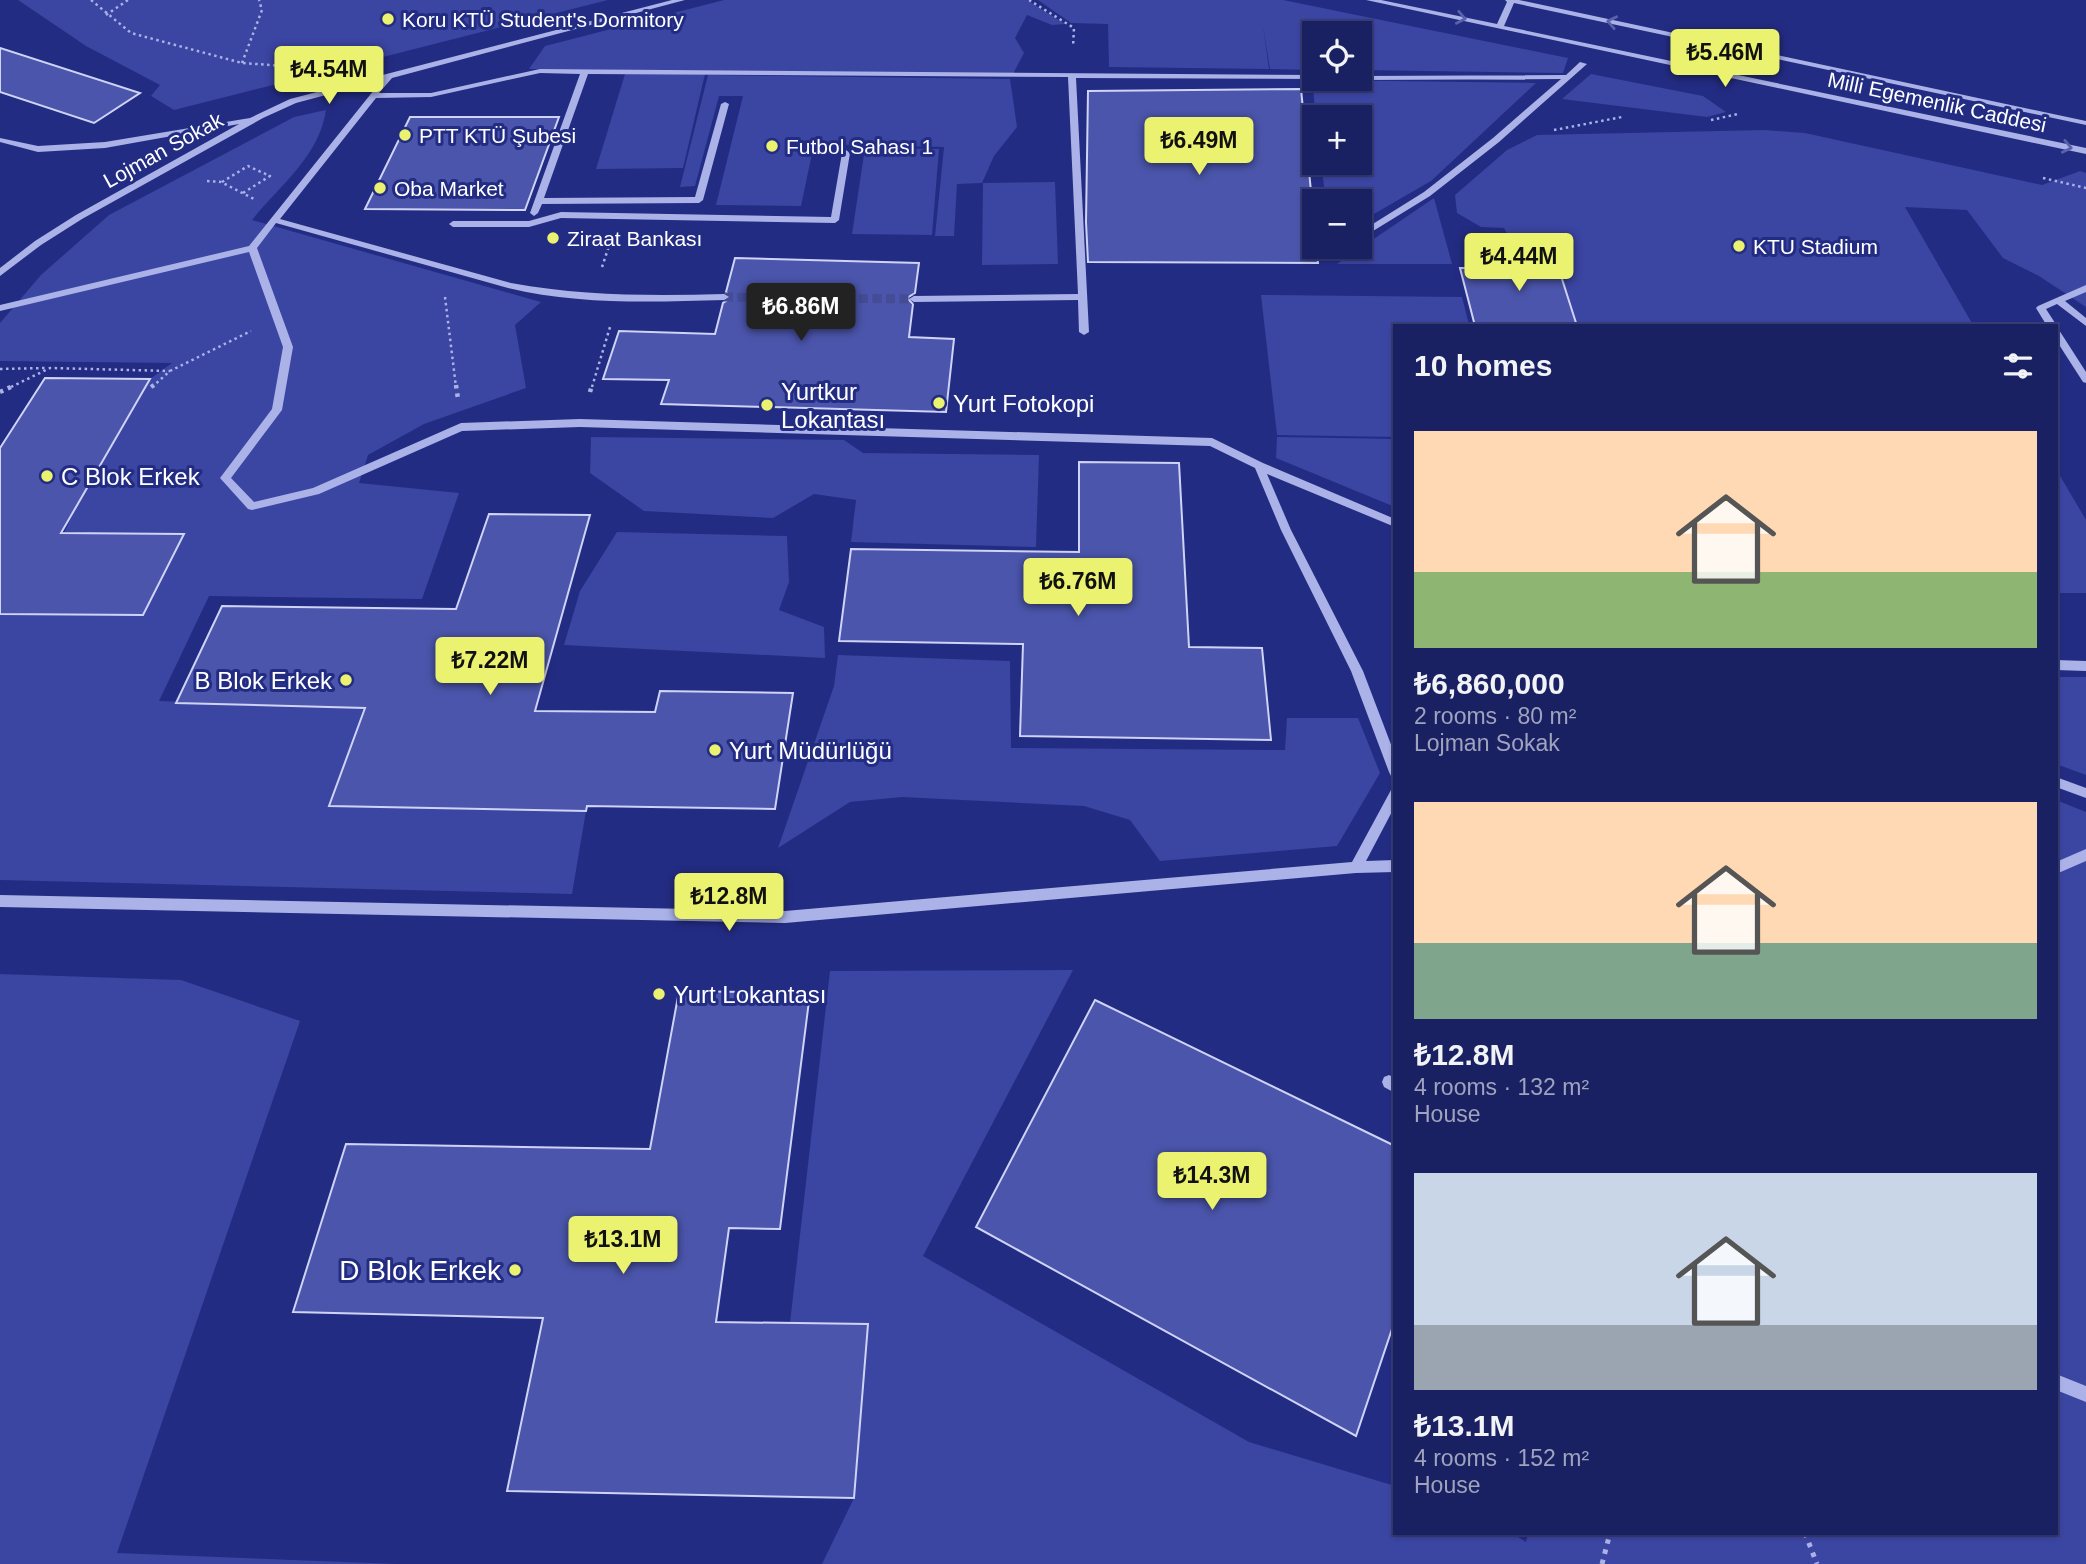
<!DOCTYPE html>
<meta charset="utf-8">
<style>
:root{--surface:#1a2162;--page:#272e6b;--text:#f1f3f6;--muted:#9fa3be;--line:#383e77;--accent:#ebf26f}
body{margin:0;font-family:Helvetica,sans-serif;background:var(--page);color:var(--text);height:100vh;display:flex;flex-direction:column;font-size:26px;white-space:nowrap}
*{box-sizing:border-box;margin:0}
p{font-size:23px;color:var(--muted)}
.icon{flex:none;width:38px;height:38px;fill:none;stroke:currentColor;stroke-width:2;stroke-linecap:round;stroke-linejoin:round}
.map{position:relative;flex:1;overflow:hidden}
.side{position:absolute;left:1393px;top:324px;width:665px;height:1211px;display:flex;flex-direction:column;background:var(--surface);border-radius:0px;box-shadow:0 2px 5px #0004,0 0 0 2px var(--line)}
.side>*{flex:none}
.fabs{position:absolute;left:1302px;top:21px;display:grid;gap:14px}
.fabs a{display:grid;place-items:center;width:70px;height:70px;border-radius:0px;background:var(--surface);box-shadow:0 2px 5px #0004,0 0 0 2px var(--line);font-size:35px}
.price{position:absolute;translate:-50% -60px;padding:0 16px;border-radius:7px;background:var(--accent);color:#111;font-size:23px;line-height:46px;filter:drop-shadow(0 2px 4px #0008)}
.price::after{content:'';position:absolute;left:50%;top:42px;width:21px;height:16px;margin-left:-10px;background:inherit;clip-path:polygon(0 0,100% 0,50% 100%)}
.price.selected{background:#222;color:#fff}
ul{padding:0;list-style:none}
li{display:grid;align-content:center;gap:14px;height:371px;padding:0 21px}
li span{display:grid;place-items:center;height:217px;border-radius:0px;color:#555}
li>.icon{margin-inline-start:auto}
span .icon{width:126px;height:126px;fill:#fffc;stroke-width:1}
li b{font-size:30px}
h2{display:flex;justify-content:space-between;align-items:center;height:84px;padding:0 21px;font-size:30px}
.map>svg:first-child{display:block}
</style>
<div class="map">
<svg width="2086" height="1564" viewBox="0 0 2086 1564">
<rect width="100%" height="100%" fill="#232c83"/>
<!-- green -->
<g fill="#3b45a2">
<path d="M18 0H608L174 110 151 96 160 85 86 46Z"/>
<path d="M724 0H1027L1065 24 1052 25 1027 15 1015 38 1024 53 1013 74 529 69 545 46Z"/>
<path d="M1038 0H1283L1568 58 1563 73 1360 70V33H1314V70L1270 69 1263 26 1269 69 1109 67 1108 24 1071 23Z"/>
<path d="M625 74H705L683 168 596 169Z"/>
<path d="M1591 74 1703 96 1726 112 1707 117 1562 99Z"/>
<path d="M708 75 1010 79 1017 127 994 156 982 183 957 184 954 236H935L944 147 814 144 801 206 716 205 743 96H719L695 186 680 187Z"/>
<path d="M1312 80 1536 83 1431 181 1360 222V201H1326L1321 163H1360V117H1316Z"/>
<path d="M326 110C319 157 280 185 252 220L541 302 515 325 526 388 424 424 368 455 359 483 459 493 422 599 209 596 159 701 365 708 329 806 586 811 572 894 0 880V614L143 615 184 535 64 533 77 505 150 379 172 363 0 361V323L41 275 109 215 294 117Z"/>
<path d="M1764 130 1805 133 2042 185 2080 171 2086 173V307L2039 276 2003 258 1967 210 1905 207 1973 325H1577L1549 238 1509 237 1504 228 1481 227 1457 213 1455 195 1507 150 1537 135Z"/>
<path d="M865 148 939 149 932 235 852 234Z"/>
<path d="M1055 182 1058 264 982 265 983 183Z"/>
<path d="M1434 198 1452 264H1337Z"/>
<path d="M1261 295 1462 297 1469 325 1395 326V437L1277 435Z"/>
<path d="M591 437 844 440 863 453 1039 455 1036 547 851 542 856 500 814 494 773 518 644 511 590 473Z"/>
<path d="M1277 437 1395 439V507L1276 458Z"/>
<path d="M2056 469 2086 520V593H2056Z"/>
<path d="M617 532 787 536 789 582 779 610 824 627 825 658 564 645 580 591Z"/>
<path d="M838 655 1010 661 1011 748 1285 750 1287 718H1358L1380 773 1337 846 1160 861 1130 820 1084 806 902 797 850 802 778 848 834 686Z"/>
<path d="M2056 677H2086V775L2056 764Z"/>
<path d="M2056 800 2086 812V1564H822L854 1498 868 1324 790 1323 830 971 1073 970 923 1256 1249 1442 1395 1486V1533H1512L1526 1542 1528 1533H2056Z"/>
<path d="M0 974 181 980 300 1021 117 1553 397 1564H0Z"/>
</g>
<!-- building -->
<g fill="#4b55ab" stroke="#cfd3f6" stroke-width="2">
<path d="M0 48 140 93 94 123 0 92Z"/>
<path d="M1301 89 1318 263 1088 262 1086 222 1088 91Z"/>
<path d="M410 117H559L525 210 365 209Z"/>
<path d="M1497 254H1554L1577 326H1475L1460 268H1501Z"/>
<path d="M735 258 919 263 915 293 907 298 913 304 909 337 954 339 946 412 661 404 669 380 603 379 619 331 715 334 723 303 731 298 726 292Z"/>
<path d="M45 378 150 379 61 533 184 534 143 615 0 614V448Z"/>
<path d="M1079 462 1179 463 1189 647 1262 648 1271 740 1020 736 1023 644 839 641 851 549 1079 552Z"/>
<path d="M489 514 590 515 535 711 655 712 660 691 793 693 775 809 587 806 586 811 329 806 365 708 176 703 222 606 456 609Z"/>
<path d="M679 991 810 993 780 1229 729 1228 716 1322 868 1324 854 1498 507 1491 543 1318 293 1312 346 1144 650 1149Z"/>
<path d="M1095 1000 1395 1146V1320L1356 1436 976 1227Z"/>
</g>
<g fill="none" stroke-linecap="round" stroke-linejoin="round">
<!-- minor-tunnel -->
<path stroke="#444c96" stroke-width="9" stroke-dasharray="9 4.5" stroke-linecap="butt" d="M724 297 914 299"/>
<!-- path-far2 -->
<g stroke="#abb2e8" stroke-width="2.5" stroke-dasharray="2.5 3.5" stroke-linecap="butt">
<path d="M91 0 131 33 242 63 298 67"/>
<path d="M1029 0 1074 28 1073 47"/>
<path d="M106 15 128 0"/>
<path d="M242 63 262 10 259 0"/>
<path d="M1711 120 1738 114"/>
<path d="M1554 130 1622 117"/>
<path d="M2043 178 2086 188"/>
<path d="M207 181 221 182 254 199"/>
<path d="M222 182 248 166 270 176 243 193"/>
<path d="M602 267 609 246"/>
<path d="M445 297 456 387"/>
<path d="M0 369 46 368"/>
<path d="M11 387 50 368 170 371"/>
<path d="M152 387 170 371 251 331"/>
<path d="M592 387 610 327"/>
</g>
<!-- path-far1 -->
<g stroke="#abb2e8" stroke-width="4.5" stroke-dasharray="3.5 5" stroke-linecap="butt">
<path d="M456 385 458 399"/>
<path d="M151 387 154 385"/>
<path d="M0 392 15 385"/>
<path d="M590 392 592 385"/>
</g>
<!-- path -->
<g stroke="#abb2e8" stroke-width="5" stroke-dasharray="4.5 6" stroke-linecap="butt">
<path d="M1805 1533 1817 1564"/>
<path d="M1602 1564 1610 1533"/>
</g>
<!-- minor -->
<g fill="#abb2e8" fill-rule="evenodd">
<path d="M672 0H685L392 78 379 93H431L540 69 1314 75V79H1317H1314L1076 78 1089 332 1084 335 1079 332 1078 300 914 302 909 299 914 296 1078 294 1068 77 588 74 544 198 695 197 721 104 725 102 729 104 703 200 699 203 542 204 538 213 534 216 530 213 580 74 540 73 431 97 376 98 280 219 511 283C582 296 652 296 724 294L729 297 724 300C652 302 578 305 508 288L276 223 257 248 293 347 282 410 231 478 254 502 313 488 461 423 580 419 1212 438 1263 463 1395 519V527L1267 474 1291 530 1363 671 1395 755V777L1391 776 1389 772 1351 671 1281 530 1255 468 1210 446 580 427 462 431 319 494 252 510 248 509 220 478 272 409 283 347 249 252 0 311V305L249 246 382 80 296 103 263 118 82 219 41 245 0 276V268L35 241 76 215 239 124 105 148 38 152 0 142V138L38 146 105 142 250 118 290 99Z"/>
<path d="M1366 0H1381L1497 24 1507 2 1505 0H1519L2086 121V125L1514 3 1504 26 2086 148V154Z"/>
<path d="M1580 62 1587 64 1499 142 1430 196 1360 239V232L1424 192 1493 138 1561 79 1357 80 1360 79V76L1566 75Z"/>
<path d="M846 150 850 153 839 220 835 223 561 218 529 227H453L449 224 453 221H529L561 212 831 217 842 153Z"/>
<path d="M1337 247H1347L1340 253H1334L1333 251Z"/>
<path d="M2086 285V292L2065 301 2086 318V326L2057 304 2046 309 2057 326H2047L2036 308 2038 306Z"/>
<path d="M2056 329 2059 330 2086 372V383L2083 382 2056 340Z"/>
<path d="M2056 660 2086 661V671L2056 670Z"/>
<path d="M2056 777 2086 788V798L2056 787Z"/>
<path d="M1395 789V806L1366 861 1395 860V872L1356 873 785 923 0 907V895L785 911 1352 862 1391 790Z"/>
<path d="M2086 849V861L2056 874V862Z"/>
<path d="M1389 1075 1395 1078V1093L1384 1087 1382 1082 1384 1077Z"/>
<path d="M2056 1374 2086 1386V1402L2056 1390Z"/>
</g>
</g>
<!-- one-way arrows -->
<defs><path id="oneway-chevron" d="M-2-3.5L2.5 0L-2 3.5" fill="none" stroke-width="1.6" stroke-linecap="round" stroke-linejoin="round" transform="scale(1.75)"/></defs>
<g stroke="#5962ab">
<use href="#oneway-chevron" transform="translate(1461 18) rotate(11)"/>
<use href="#oneway-chevron" transform="translate(1612 22) rotate(-168)"/>
<use href="#oneway-chevron" transform="translate(2067 147) rotate(12)"/>
</g>
<!-- markers -->
<g fill="#ebf26f" stroke="#232c83" stroke-width="2.5">
<circle cx="388" cy="19" r="7"/>
<circle cx="405" cy="135" r="7"/>
<circle cx="772" cy="146" r="7"/>
<circle cx="380" cy="188" r="7"/>
<circle cx="553" cy="238" r="7"/>
<circle cx="1739" cy="246" r="7"/>
<circle cx="939" cy="403" r="7"/>
<circle cx="767" cy="405" r="7"/>
<circle cx="47" cy="476" r="7"/>
<circle cx="346" cy="680" r="7"/>
<circle cx="715" cy="750" r="7"/>
<circle cx="659" cy="994" r="7"/>
<circle cx="515" cy="1270" r="7"/>
</g>
<g text-anchor="middle" dominant-baseline="central" stroke-width="6" stroke-linejoin="round" paint-order="stroke">
<!-- far-poi labels -->
<g font-size="21" fill="#fff" stroke="#232c83" text-anchor="start">
<text x="402" y="19">Koru KTÜ Student's Dormitory</text>
<text x="419" y="135">PTT KTÜ Şubesi</text>
<text x="786" y="146">Futbol Sahası 1</text>
<text x="394" y="188">Oba Market</text>
<text x="567" y="238">Ziraat Bankası</text>
<text x="1753" y="246">KTU Stadium</text>
</g>
<!-- far-street labels -->
<g font-size="21" fill="#fff" stroke="#232c83">
<text transform="translate(1937 102) rotate(12)">Milli Egemenlik Caddesi</text>
<text transform="translate(163 150) rotate(-29)">Lojman Sokak</text>
</g>
<!-- poi labels -->
<g font-size="24" fill="#fff" stroke="#232c83" text-anchor="start">
<text x="781" y="391">Yurtkur<tspan x="781" dy="28">Lokantası</tspan></text>
<text x="953" y="403">Yurt Fotokopi</text>
<text x="61" y="476">C Blok Erkek</text>
<text x="332" y="680" text-anchor="end">B Blok Erkek</text>
<text x="729" y="750">Yurt Müdürlüğü</text>
<text x="673" y="994">Yurt Lokantası</text>
</g>
<!-- near-poi labels -->
<g font-size="28" fill="#fff" stroke="#232c83" text-anchor="end">
<text x="501" y="1270">D Blok Erkek</text>
</g>
</g>
</svg>
<div class="fabs">
<a><svg class="icon" aria-label="locate" viewBox="0 0 24 24"><circle cx="12" cy="12" r="6"/><path d="M12 2v4M12 18v4M2 12h4M18 12h4"/></svg></a>
<a>+</a>
<a>−</a>
</div>
<b class="price" style="left:1725px;top:89px">₺5.46M</b>
<b class="price" style="left:329px;top:106px">₺4.54M</b>
<b class="price" style="left:1199px;top:177px">₺6.49M</b>
<b class="price" style="left:1519px;top:293px">₺4.44M</b>
<b class="price selected" style="left:801px;top:343px">₺6.86M</b>
<b class="price" style="left:1078px;top:618px">₺6.76M</b>
<b class="price" style="left:490px;top:697px">₺7.22M</b>
<b class="price" style="left:729px;top:933px">₺12.8M</b>
<b class="price" style="left:1212px;top:1212px">₺14.3M</b>
<b class="price" style="left:623px;top:1276px">₺13.1M</b>
<section class="side">
<h2>10 homes<svg class="icon" aria-label="filters" viewBox="0 0 24 24"><path d="M4 7h16M4 17h16"/><circle cx="9" cy="7" r="2"/><circle cx="15" cy="17" r="2"/></svg></h2>
<ul>
<li><span style="background:linear-gradient(#ffd9b3 65%,#8fb573 0)"><svg class="icon" aria-label="home" viewBox="0 0 24 24"><path d="M3 11l9-7 9 7M6 9v11h12V9"/></svg></span><div><b>₺6,860,000</b><p>2 rooms · 80 m²</p><p>Lojman Sokak</p></div></li>
<li><span style="background:linear-gradient(#ffd9b3 65%,#7fa58c 0)"><svg class="icon" aria-label="home" viewBox="0 0 24 24"><path d="M3 11l9-7 9 7M6 9v11h12V9"/></svg></span><div><b>₺12.8M</b><p>4 rooms · 132 m²</p><p>House</p></div></li>
<li><span style="background:linear-gradient(#c9d6e8 70%,#9aa5b1 0)"><svg class="icon" aria-label="home" viewBox="0 0 24 24"><path d="M3 11l9-7 9 7M6 9v11h12V9"/></svg></span><div><b>₺13.1M</b><p>4 rooms · 152 m²</p><p>House</p></div></li>
</ul>
</section>
</div>
